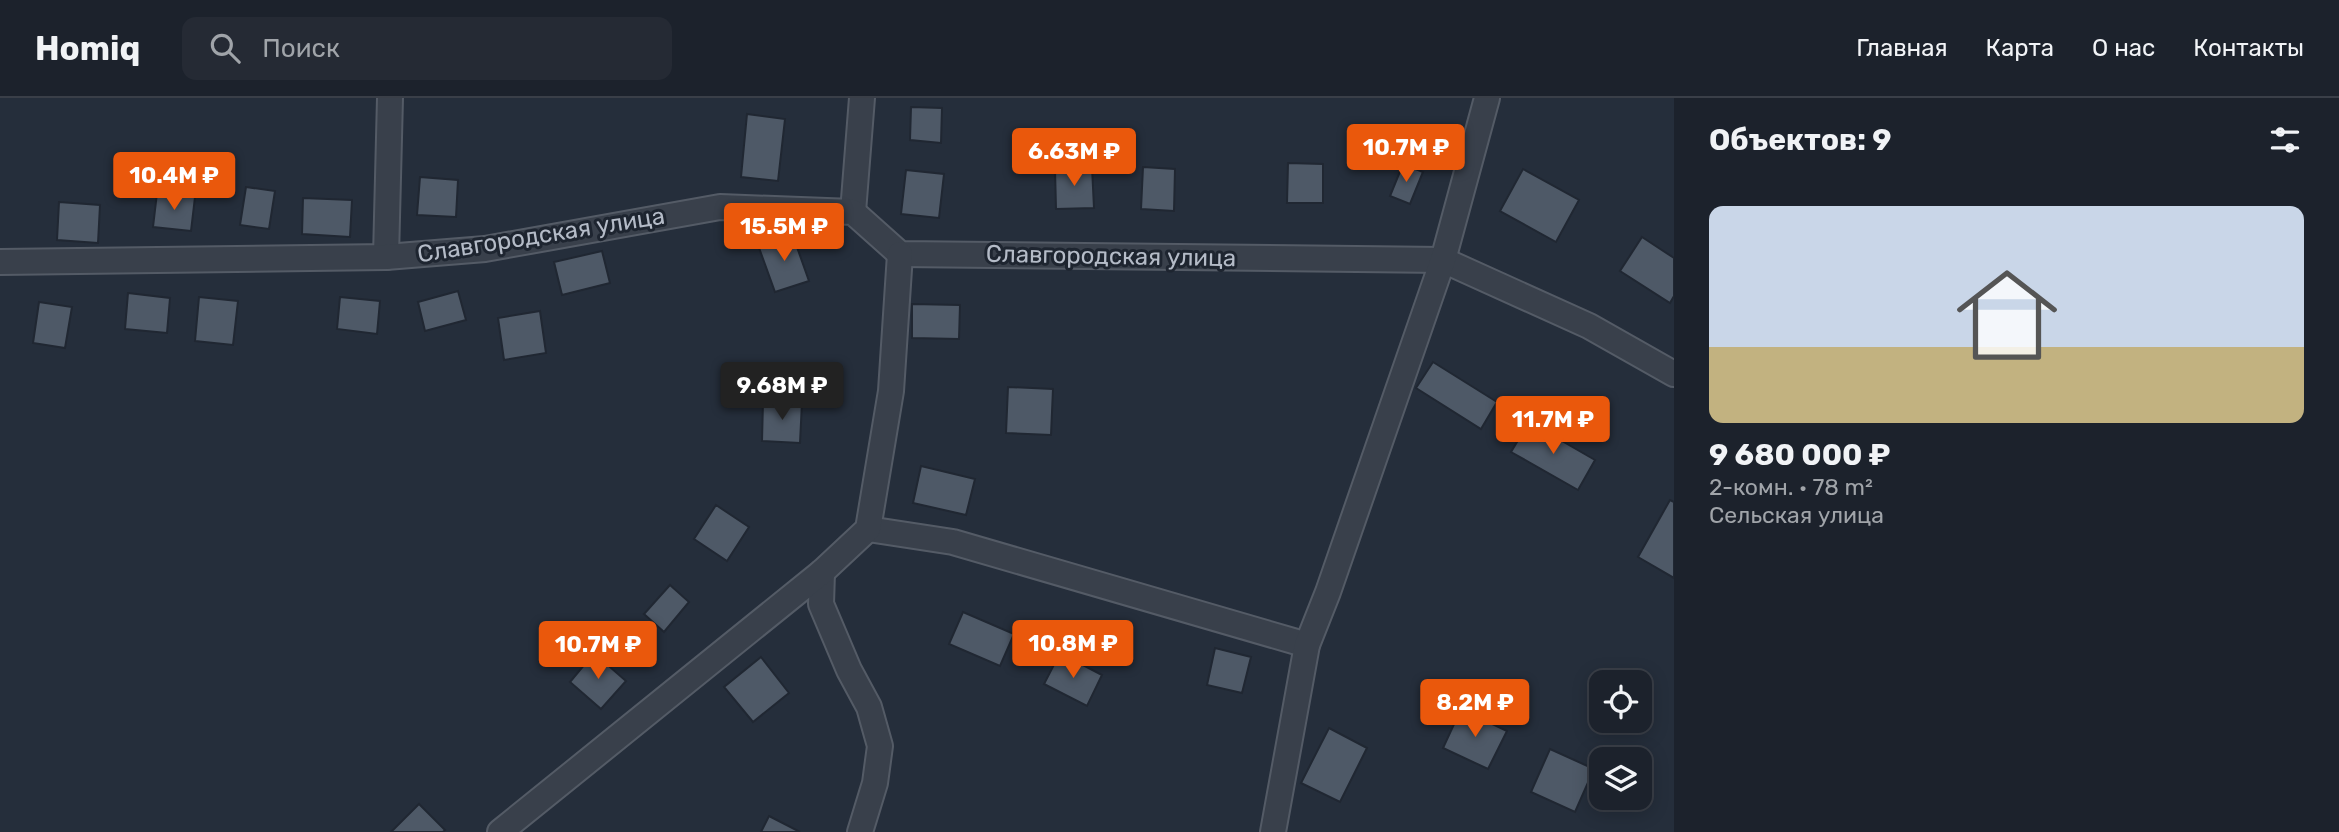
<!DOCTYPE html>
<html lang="ru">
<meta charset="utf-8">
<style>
:root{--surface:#1c222c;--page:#252a34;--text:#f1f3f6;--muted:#a0a4a9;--line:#3a3f48;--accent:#ea580c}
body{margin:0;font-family:Rubik,sans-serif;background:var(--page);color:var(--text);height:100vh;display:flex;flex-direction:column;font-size:26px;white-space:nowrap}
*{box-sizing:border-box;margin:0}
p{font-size:23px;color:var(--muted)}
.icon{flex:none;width:38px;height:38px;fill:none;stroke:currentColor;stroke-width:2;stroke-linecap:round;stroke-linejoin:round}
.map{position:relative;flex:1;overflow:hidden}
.sheet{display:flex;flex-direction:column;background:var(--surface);width:665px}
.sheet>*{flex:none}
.controls{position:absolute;left:1589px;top:572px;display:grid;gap:14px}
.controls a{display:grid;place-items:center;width:63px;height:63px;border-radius:14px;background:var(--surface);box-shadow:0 4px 18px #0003,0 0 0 2px var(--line);font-size:35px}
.price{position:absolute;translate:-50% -60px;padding:0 16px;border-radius:7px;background:var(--accent);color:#fff;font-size:23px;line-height:46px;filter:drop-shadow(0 2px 4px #0008)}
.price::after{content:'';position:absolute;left:50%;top:42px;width:21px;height:16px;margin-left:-10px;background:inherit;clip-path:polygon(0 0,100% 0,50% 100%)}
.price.selected{background:#222;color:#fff}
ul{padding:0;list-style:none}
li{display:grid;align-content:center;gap:14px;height:371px;padding:0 35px}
li span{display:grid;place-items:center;height:217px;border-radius:14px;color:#555}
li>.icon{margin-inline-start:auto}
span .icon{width:126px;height:126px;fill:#fffc;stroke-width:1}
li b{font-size:30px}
h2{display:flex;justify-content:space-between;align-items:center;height:84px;padding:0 35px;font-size:30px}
header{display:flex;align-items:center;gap:42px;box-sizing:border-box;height:98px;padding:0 35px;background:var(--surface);border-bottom:2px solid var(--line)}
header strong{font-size:33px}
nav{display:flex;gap:38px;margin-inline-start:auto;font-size:24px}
.search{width:490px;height:63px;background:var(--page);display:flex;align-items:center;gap:18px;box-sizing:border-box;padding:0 24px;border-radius:14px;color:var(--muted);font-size:26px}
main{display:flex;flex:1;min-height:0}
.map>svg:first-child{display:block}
</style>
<header>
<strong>Homiq</strong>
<div class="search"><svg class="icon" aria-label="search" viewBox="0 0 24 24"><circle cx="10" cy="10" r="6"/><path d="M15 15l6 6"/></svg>Поиск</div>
<nav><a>Главная</a><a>Карта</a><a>О нас</a><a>Контакты</a></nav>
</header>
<main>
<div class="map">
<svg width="1674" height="734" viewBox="0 0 1674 734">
<rect width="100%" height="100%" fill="#252e3b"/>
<!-- building -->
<g fill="#4e5967" stroke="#202732" stroke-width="2">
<path d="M911 9 942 10 941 45 910 42Z"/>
<path d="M747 16 785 21 778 83 741 79Z"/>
<path d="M1288 65 1323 66V105H1287Z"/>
<path d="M1403 66 1423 74 1410 106 1390 98Z"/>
<path d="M1092 69 1094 110 1056 111 1055 71Z"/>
<path d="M1143 69 1175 71 1174 113 1141 111Z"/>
<path d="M1523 71 1579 102 1556 144 1500 113Z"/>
<path d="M906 72 944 76 939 120 901 116Z"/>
<path d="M420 79 458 82 456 119 417 117Z"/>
<path d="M246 89 275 93 269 131 240 127Z"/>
<path d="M157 95 195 99 191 133 153 129Z"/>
<path d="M303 100 352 102 350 139 302 136Z"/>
<path d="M59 104 100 107 98 145 57 142Z"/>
<path d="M792 135 809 183 775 194 758 147Z"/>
<path d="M1642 139 1674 160V198L1670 205 1620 173Z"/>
<path d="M602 153 610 185 562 197 554 164Z"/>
<path d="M458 193 466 222 425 233 418 204Z"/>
<path d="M128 195 170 200 167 235 125 231Z"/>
<path d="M199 199 238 203 233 247 195 243Z"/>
<path d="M340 199 380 203 377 236 337 231Z"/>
<path d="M39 204 72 209 65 250 33 245Z"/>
<path d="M912 206 960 207 959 241 912 240Z"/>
<path d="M540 213 546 255 504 262 498 220Z"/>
<path d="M1433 264 1497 304 1481 331 1416 290Z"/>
<path d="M1008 289 1053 291 1051 337 1006 335Z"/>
<path d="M763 303 802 304 800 345 762 343Z"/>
<path d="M1529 324 1595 362 1578 392 1511 354Z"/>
<path d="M921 368 975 381 966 417 913 405Z"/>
<path d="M1670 402 1674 404V480L1638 459Z"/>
<path d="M716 407 749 429 727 463 694 441Z"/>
<path d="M670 487 689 504 664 534 644 516Z"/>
<path d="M963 514 1014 536 1000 568 949 546Z"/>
<path d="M1215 550 1251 559 1242 595 1207 587Z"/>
<path d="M594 555 626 583 601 611 570 584Z"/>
<path d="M1060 555 1102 577 1087 608 1044 586Z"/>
<path d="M761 559 789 595 753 624 724 589Z"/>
<path d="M1461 611 1507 633 1488 671 1443 650Z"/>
<path d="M1329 630 1367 650 1340 704 1301 685Z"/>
<path d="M1550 651 1594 671 1575 714 1531 694Z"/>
<path d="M419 706 445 732 443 734H391Z"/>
<path d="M769 718 800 734H761Z"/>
</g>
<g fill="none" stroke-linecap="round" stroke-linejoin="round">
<!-- minor casing -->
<g stroke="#545b66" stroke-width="28">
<g id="minor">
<path d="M853 114 862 0"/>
<path d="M386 159 390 0"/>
<path d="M0 164 386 159 485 151 720 109 853 114 900 156 1443 162 1589 228 1674 276"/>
<path d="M868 431 953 444 1307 547"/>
<path d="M822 474 821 506 849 572 869 609 880 648 875 685 860 734"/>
<path d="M500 734 822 474 868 431 891 293 900 156"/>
<path d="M1273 734 1307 547 1328 494 1443 162 1487 0"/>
</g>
</g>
<!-- minor -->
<use href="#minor" stroke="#39404b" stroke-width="24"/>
</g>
<g text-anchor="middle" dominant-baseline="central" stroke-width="6" stroke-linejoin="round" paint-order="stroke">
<!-- street labels -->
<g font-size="24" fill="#b4bbc7" stroke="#1e2530">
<text transform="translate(541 137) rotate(-9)">Славгородская улица</text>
<text transform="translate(1111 158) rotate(1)">Славгородская улица</text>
</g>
</g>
</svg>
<div class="controls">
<a><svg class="icon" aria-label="locate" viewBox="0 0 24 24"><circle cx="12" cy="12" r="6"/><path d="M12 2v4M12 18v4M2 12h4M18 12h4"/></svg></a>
<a><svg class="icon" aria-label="layers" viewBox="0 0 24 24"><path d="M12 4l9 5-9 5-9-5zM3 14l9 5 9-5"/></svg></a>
</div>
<b class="price" style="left:1406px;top:86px">10.7M ₽</b>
<b class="price" style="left:1074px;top:90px">6.63M ₽</b>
<b class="price" style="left:174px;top:114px">10.4M ₽</b>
<b class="price" style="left:784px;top:165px">15.5M ₽</b>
<b class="price selected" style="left:782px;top:324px">9.68M ₽</b>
<b class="price" style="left:1553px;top:358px">11.7M ₽</b>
<b class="price" style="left:1073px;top:582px">10.8M ₽</b>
<b class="price" style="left:598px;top:583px">10.7M ₽</b>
<b class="price" style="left:1475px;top:641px">8.2M ₽</b>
</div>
<section class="sheet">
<h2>Объектов: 9<svg class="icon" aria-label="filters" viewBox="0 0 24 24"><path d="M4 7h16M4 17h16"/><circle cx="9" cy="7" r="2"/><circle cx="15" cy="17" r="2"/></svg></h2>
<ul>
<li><span style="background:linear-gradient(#c9d6e8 65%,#c2b280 0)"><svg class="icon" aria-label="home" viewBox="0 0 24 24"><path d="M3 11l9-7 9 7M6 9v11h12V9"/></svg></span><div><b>9 680 000 ₽</b><p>2-комн. · 78 m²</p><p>Сельская улица</p></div></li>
</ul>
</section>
</main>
